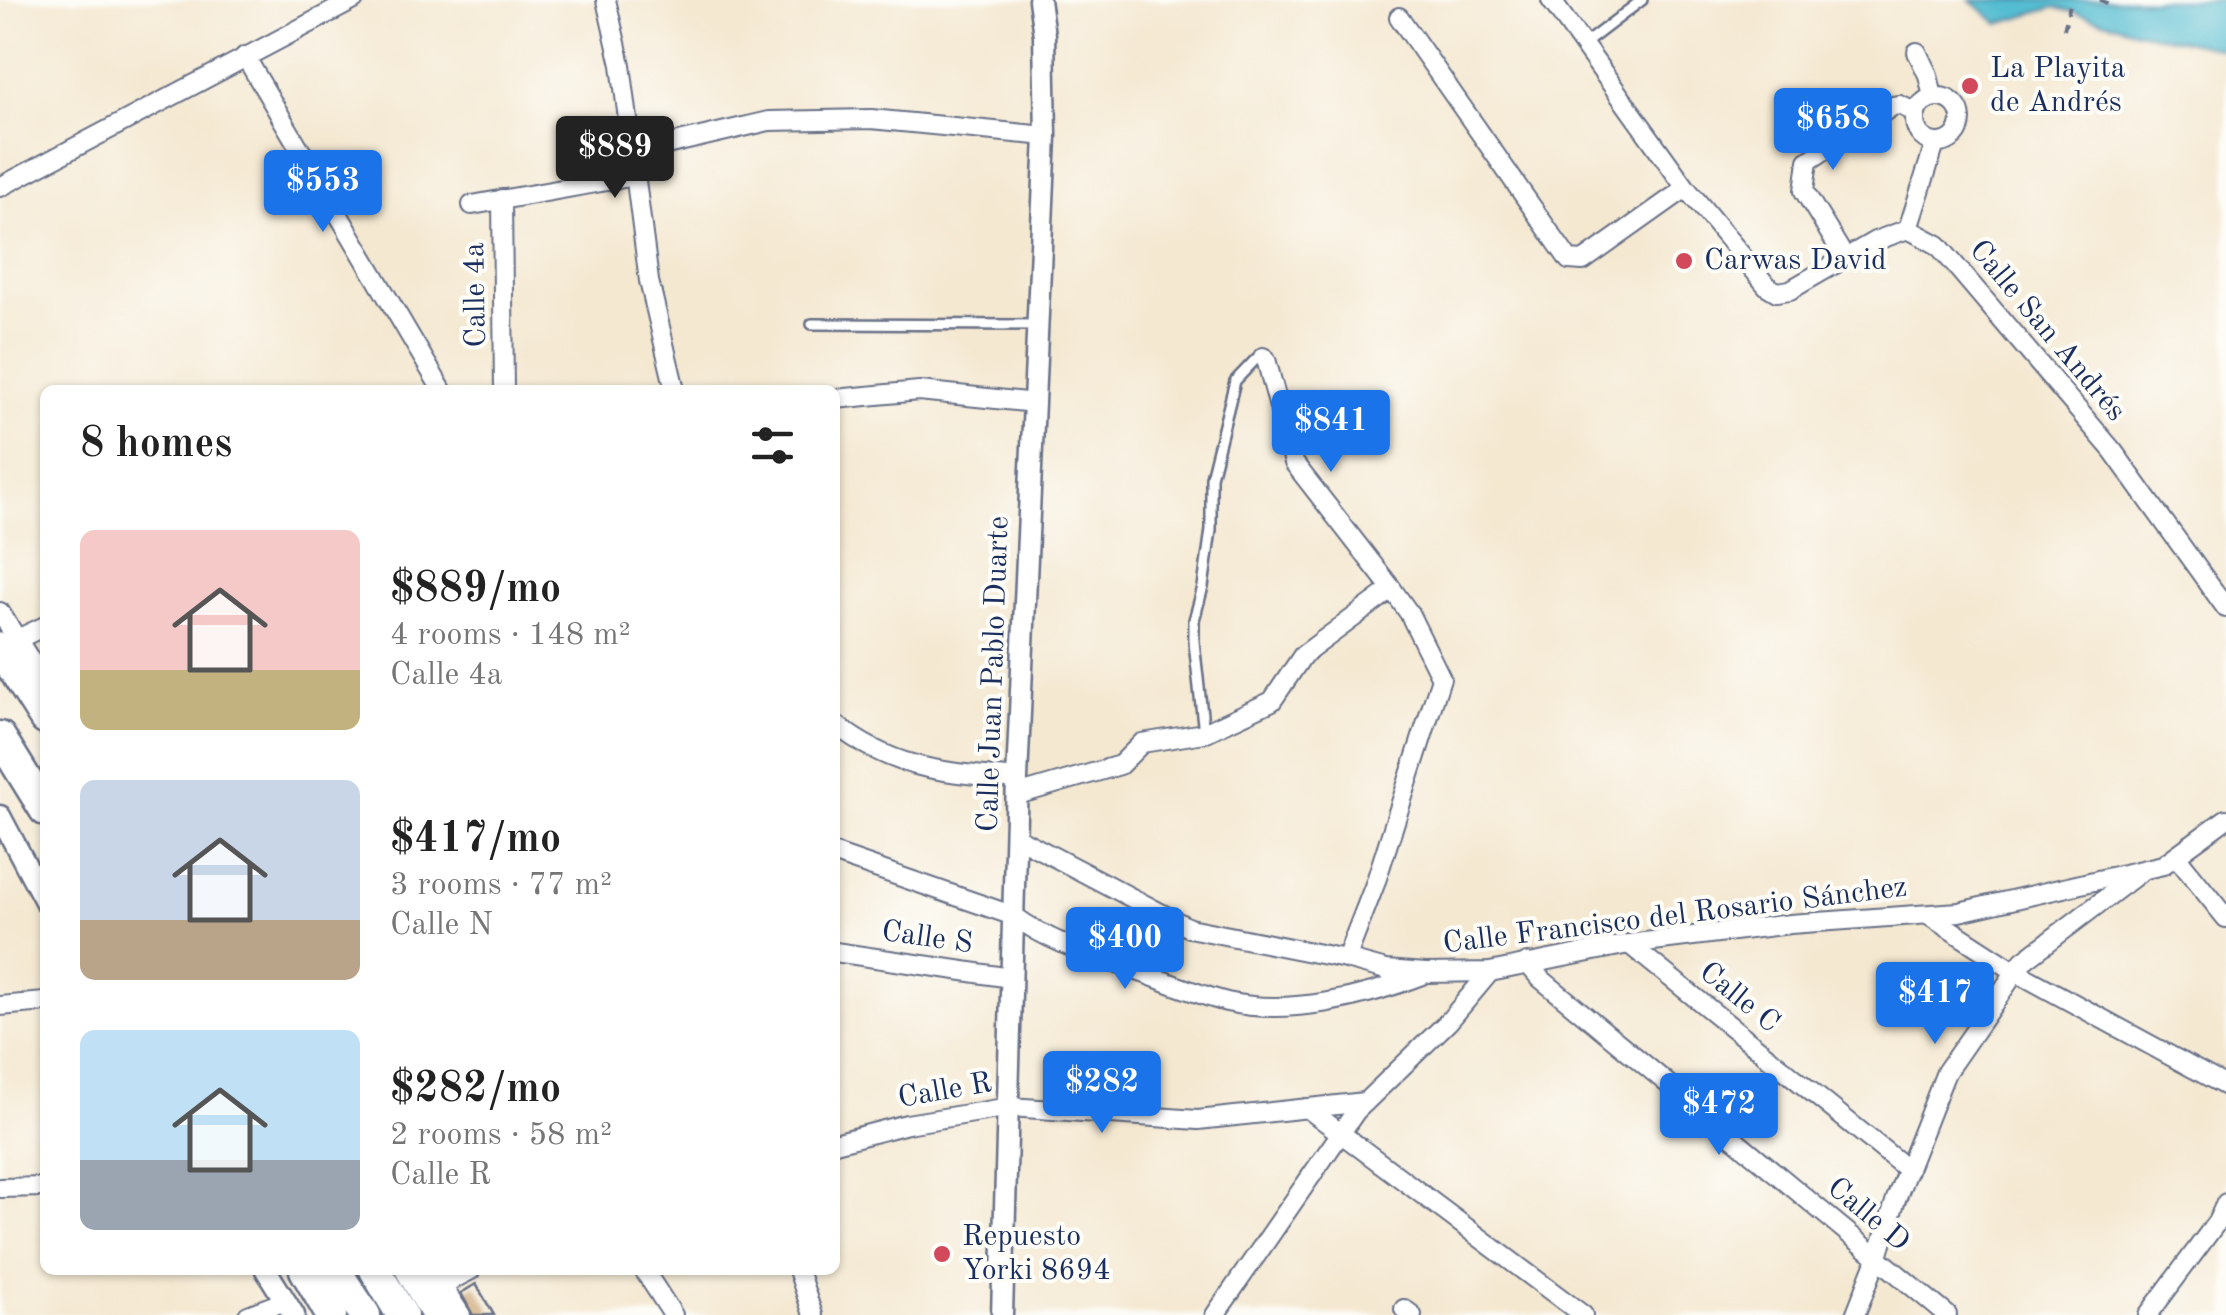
<!DOCTYPE html>
<meta charset="utf-8">
<style>
:root{--surface:#fff;--page:#f6f6f6;--text:#222;--muted:#767676;--accent:#1a73e8}
body{margin:0;font-family:"Old Standard TT",serif;background:var(--page);color:var(--text);height:100vh;display:flex;flex-direction:column;font-size:38px;white-space:nowrap}
*{box-sizing:border-box;margin:0}
p{font-size:32px;color:var(--muted)}
.icon{flex:none;width:55px;height:55px;fill:none;stroke:currentColor;stroke-width:2;stroke-linecap:round;stroke-linejoin:round}
.map{position:relative;flex:1;overflow:hidden}
.sheet{position:absolute;left:40px;top:385px;width:800px;height:890px;display:flex;flex-direction:column;background:var(--surface);border-radius:15px;box-shadow:0 2px 8px #0004}
.sheet>*{flex:none}
.price{position:absolute;translate:-50% -85px;padding:0 22px;border-radius:10px;background:var(--accent);color:#fff;font-size:32px;line-height:65px;filter:drop-shadow(0 2px 5px #0008)}
.price::after{content:'';position:absolute;left:50%;top:60px;width:30px;height:22px;margin-left:-15px;background:inherit;clip-path:polygon(0 0,100% 0,50% 100%)}
.price.on{background:#222;color:#fff}
ul{padding:0;list-style:none}
li{display:flex;align-items:center;gap:30px;height:250px;padding:0 40px}
li span{display:grid;place-items:center;flex:none;width:280px;height:200px;border-radius:15px;color:#555}
li>.icon{margin-inline-start:auto}
span .icon{width:120px;height:120px;fill:#fffc;stroke-width:1}
li b{font-size:42px}
h2{display:flex;justify-content:space-between;align-items:center;height:120px;padding:0 40px;font-size:42px}
.map>svg:first-child{display:block}
</style>
<div class="map">
<svg width="2226" height="1315" viewBox="0 0 2226 1315">
<rect width="100%" height="100%" fill="#fdfcf7"/>
<filter id="ink" filterUnits="userSpaceOnUse"><feTurbulence type="fractalNoise" baseFrequency=".01" numOctaves="2"/><feDisplacementMap in="SourceGraphic" scale="20" xChannelSelector="R" yChannelSelector="G"/><feConvolveMatrix kernelMatrix="1 2 1 2 8 2 1 2 1" color-interpolation-filters="sRGB"/></filter>
<filter id="wash" filterUnits="userSpaceOnUse"><feTurbulence type="fractalNoise" baseFrequency=".0048" numOctaves="4" result="noise"/><feDisplacementMap in="SourceGraphic" scale="40" xChannelSelector="R" yChannelSelector="G"/><feGaussianBlur stdDeviation="2.25" result="paint"/><feColorMatrix in="noise" values="0 0 0 0 0 0 0 0 0 0 0 0 0 0 0 0 0 1.4 0 .05"/><feComposite in="paint" operator="in"/></filter>
<g filter="url(#wash)">
<rect width="100%" height="100%" fill="#f4e8d1"/>
<!-- water -->
<path fill="#54bdd1" stroke="#387698" stroke-width="2.5" d="M1970 0H2226V50L2137 31 2055 7 1999 24Z"/>
<g id="blocks">
<!-- building -->
<path fill="#c89d68" d="M476 1284 494 1315H473L461 1293Z"/>
</g>
</g>
<g filter="url(#ink)">
<use href="#blocks" fill-opacity="0" stroke="#677086" stroke-width="2.5"/>
<g fill="none" stroke-linecap="round" stroke-linejoin="round">
<!-- service casing -->
<g stroke="#677086" stroke-width="14">
<g id="service">
<path d="M1583 45 1642 0"/>
<path d="M812 324 1035 325"/>
<path d="M1204 733 1194 642V620L1203 587 1211 530V477L1235 381 1256 359 1263 357"/>
</g>
</g>
<!-- minor casing -->
<g stroke="#677086" stroke-width="22">
<g id="minor">
<path d="M606 0 621 65 649 281 675 390"/>
<path d="M1551 0 1686 188 1767 286 1777 292 1790 290 1875 241 1908 229 1938 245 2113 451 2226 608"/>
<path d="M1399 17 1569 260 1583 261 1686 188"/>
<path d="M1917 52 1928 75 1933 97"/>
<path d="M245 56 442 390"/>
<circle cx="1938" cy="120" r="23"/>
<path d="M632 153 769 121 871 119 1046 136"/>
<path d="M0 187 354 0"/>
<path d="M502 199 504 390"/>
<path d="M472 205 635 176"/>
<path d="M1908 229 1935 144"/>
<path d="M1845 258 1804 191 1808 161 1893 106 1900 105 1916 113"/>
<path d="M1263 357 1266 359 1294 463 1392 589 1409 613 1441 678 1375 884 1346 959"/>
<path d="M835 399 919 391 1035 403"/>
<path d="M0 612 45 683"/>
<path d="M9 643 45 626"/>
<path d="M835 724C894 771 946 772 1017 779"/>
<path d="M1017 795 1120 765 1142 743 1204 733 1272 701 1303 655 1392 589"/>
<path d="M1018 838 1189 928 1346 959 1386 970 1426 973 1490 972 1629 944 1790 924 1959 912 2163 865 2226 819"/>
<path d="M835 854 1014 916C1049 942 1091 955 1132 969 1163 980 1195 994 1227 1002 1289 1016 1364 998 1422 975"/>
<path d="M2176 856 2226 918"/>
<path d="M1928 915 2016 972 2226 1086"/>
<path d="M1629 944 1908 1170"/>
<path d="M835 952 1011 978"/>
<path d="M1527 963 1540 978 1947 1315"/>
<path d="M0 1006 45 1002"/>
<path d="M1307 1108 1583 1315"/>
<path d="M835 1143 907 1124 1010 1107 1198 1120 1365 1102"/>
<path d="M0 1188 45 1187"/>
<path d="M432 1270 461 1315"/>
<path d="M644 1270 673 1315"/>
<path d="M798 1270 813 1315"/>
<path d="M442 1285 471 1270"/>
<path d="M1404 1309 1412 1315"/>
<path d="M248 1315 285 1301"/>
<path d="M1215 1315 1356 1111 1449 1021 1490 972"/>
<path d="M1855 1315 1877 1259 1896 1199 1946 1072 2023 961 2139 873"/>
<path d="M2148 1315 2217 1222 2226 1203"/>
</g>
</g>
<!-- tertiary casing -->
<g stroke="#677086" stroke-width="25">
<g id="tertiary">
<path d="M0 816 45 901"/>
<path d="M266 1270 294 1315"/>
<path d="M1002 1315 1017 779 1046 136 1044 35 1039 0"/>
</g>
</g>
<!-- motorway casing -->
<g stroke="#677086" stroke-width="35">
<g id="motorway">
<path d="M0 648 45 719"/>
<path d="M0 737 45 810"/>
<path d="M305 1270 331 1315"/>
<path d="M335 1270 365 1315"/>
<path d="M375 1270 402 1315"/>
<path d="M411 1270 437 1315"/>
</g>
</g>
<!-- path -->
<g stroke="#677086" stroke-width="4" stroke-dasharray="8 8" stroke-linecap="butt">
<path d="M2100 0 2114 6"/>
<path d="M2064 29 2071 0"/>
</g>
<!-- service -->
<use href="#service" stroke="#fff" stroke-width="9"/>
<!-- minor -->
<use href="#minor" stroke="#fff" stroke-width="18"/>
<!-- tertiary -->
<use href="#tertiary" stroke="#fff" stroke-width="20"/>
<!-- motorway -->
<use href="#motorway" stroke="#fff" stroke-width="30"/>
</g>
</g>
<!-- markers -->
<g fill="#d1495b" stroke="#fdfcf7" stroke-width="4">
<circle cx="1970" cy="86" r="10"/>
<circle cx="1684" cy="261" r="10"/>
<circle cx="942" cy="1254" r="10"/>
</g>
<g text-anchor="middle" dominant-baseline="central" stroke-width="8" stroke-linejoin="round" paint-order="stroke">
<!-- poi labels -->
<g font-size="30" fill="#1b2f5e" stroke="#fdfcf7" text-anchor="start">
<text x="1990" y="69">La Playita<tspan x="1990" dy="34">de Andrés</tspan></text>
<text x="1704" y="261">Carwas David</text>
<text x="962" y="1237">Repuesto<tspan x="962" dy="34">Yorki 8694</tspan></text>
</g>
<!-- street labels -->
<g font-size="30" fill="#1b2f5e" stroke="#fdfcf7">
<text transform="translate(476 295) rotate(-91)">Calle 4a</text>
<text transform="translate(2047 331) rotate(50)">Calle San Andrés</text>
<text transform="translate(994 674) rotate(-88)">Calle Juan Pablo Duarte</text>
<text transform="translate(1675 916) rotate(-7)">Calle Francisco del Rosario Sánchez</text>
<text transform="translate(927 938) rotate(8)">Calle S</text>
<text transform="translate(1739 998) rotate(39)">Calle C</text>
<text transform="translate(945 1091) rotate(-10)">Calle R</text>
<text transform="translate(1868 1215) rotate(40)">Calle D</text>
</g>
</g>
</svg>
<b class="price" style="left:1833px;top:173px">$658</b>
<b class="price on" style="left:615px;top:201px">$889</b>
<b class="price" style="left:323px;top:235px">$553</b>
<b class="price" style="left:1331px;top:475px">$841</b>
<b class="price" style="left:1125px;top:992px">$400</b>
<b class="price" style="left:1935px;top:1047px">$417</b>
<b class="price" style="left:1102px;top:1136px">$282</b>
<b class="price" style="left:1719px;top:1158px">$472</b>
<section class="sheet">
<h2>8 homes<svg class="icon" aria-label="filters" viewBox="0 0 24 24"><path d="M4 7h16M4 17h16"/><circle cx="9" cy="7" r="2"/><circle cx="15" cy="17" r="2"/></svg></h2>
<ul>
<li><span style="background:linear-gradient(#f6c9c9 70%,#c2b280 0)"><svg class="icon" aria-label="home" viewBox="0 0 24 24"><path d="M3 11l9-7 9 7M6 9v11h12V9"/></svg></span><div><b>$889/mo</b><p>4 rooms · 148 m²</p><p>Calle 4a</p></div></li>
<li><span style="background:linear-gradient(#c9d6e8 70%,#b9a48a 0)"><svg class="icon" aria-label="home" viewBox="0 0 24 24"><path d="M3 11l9-7 9 7M6 9v11h12V9"/></svg></span><div><b>$417/mo</b><p>3 rooms · 77 m²</p><p>Calle N</p></div></li>
<li><span style="background:linear-gradient(#bfe0f5 65%,#9aa5b1 0)"><svg class="icon" aria-label="home" viewBox="0 0 24 24"><path d="M3 11l9-7 9 7M6 9v11h12V9"/></svg></span><div><b>$282/mo</b><p>2 rooms · 58 m²</p><p>Calle R</p></div></li>
</ul>
</section>
</div>
